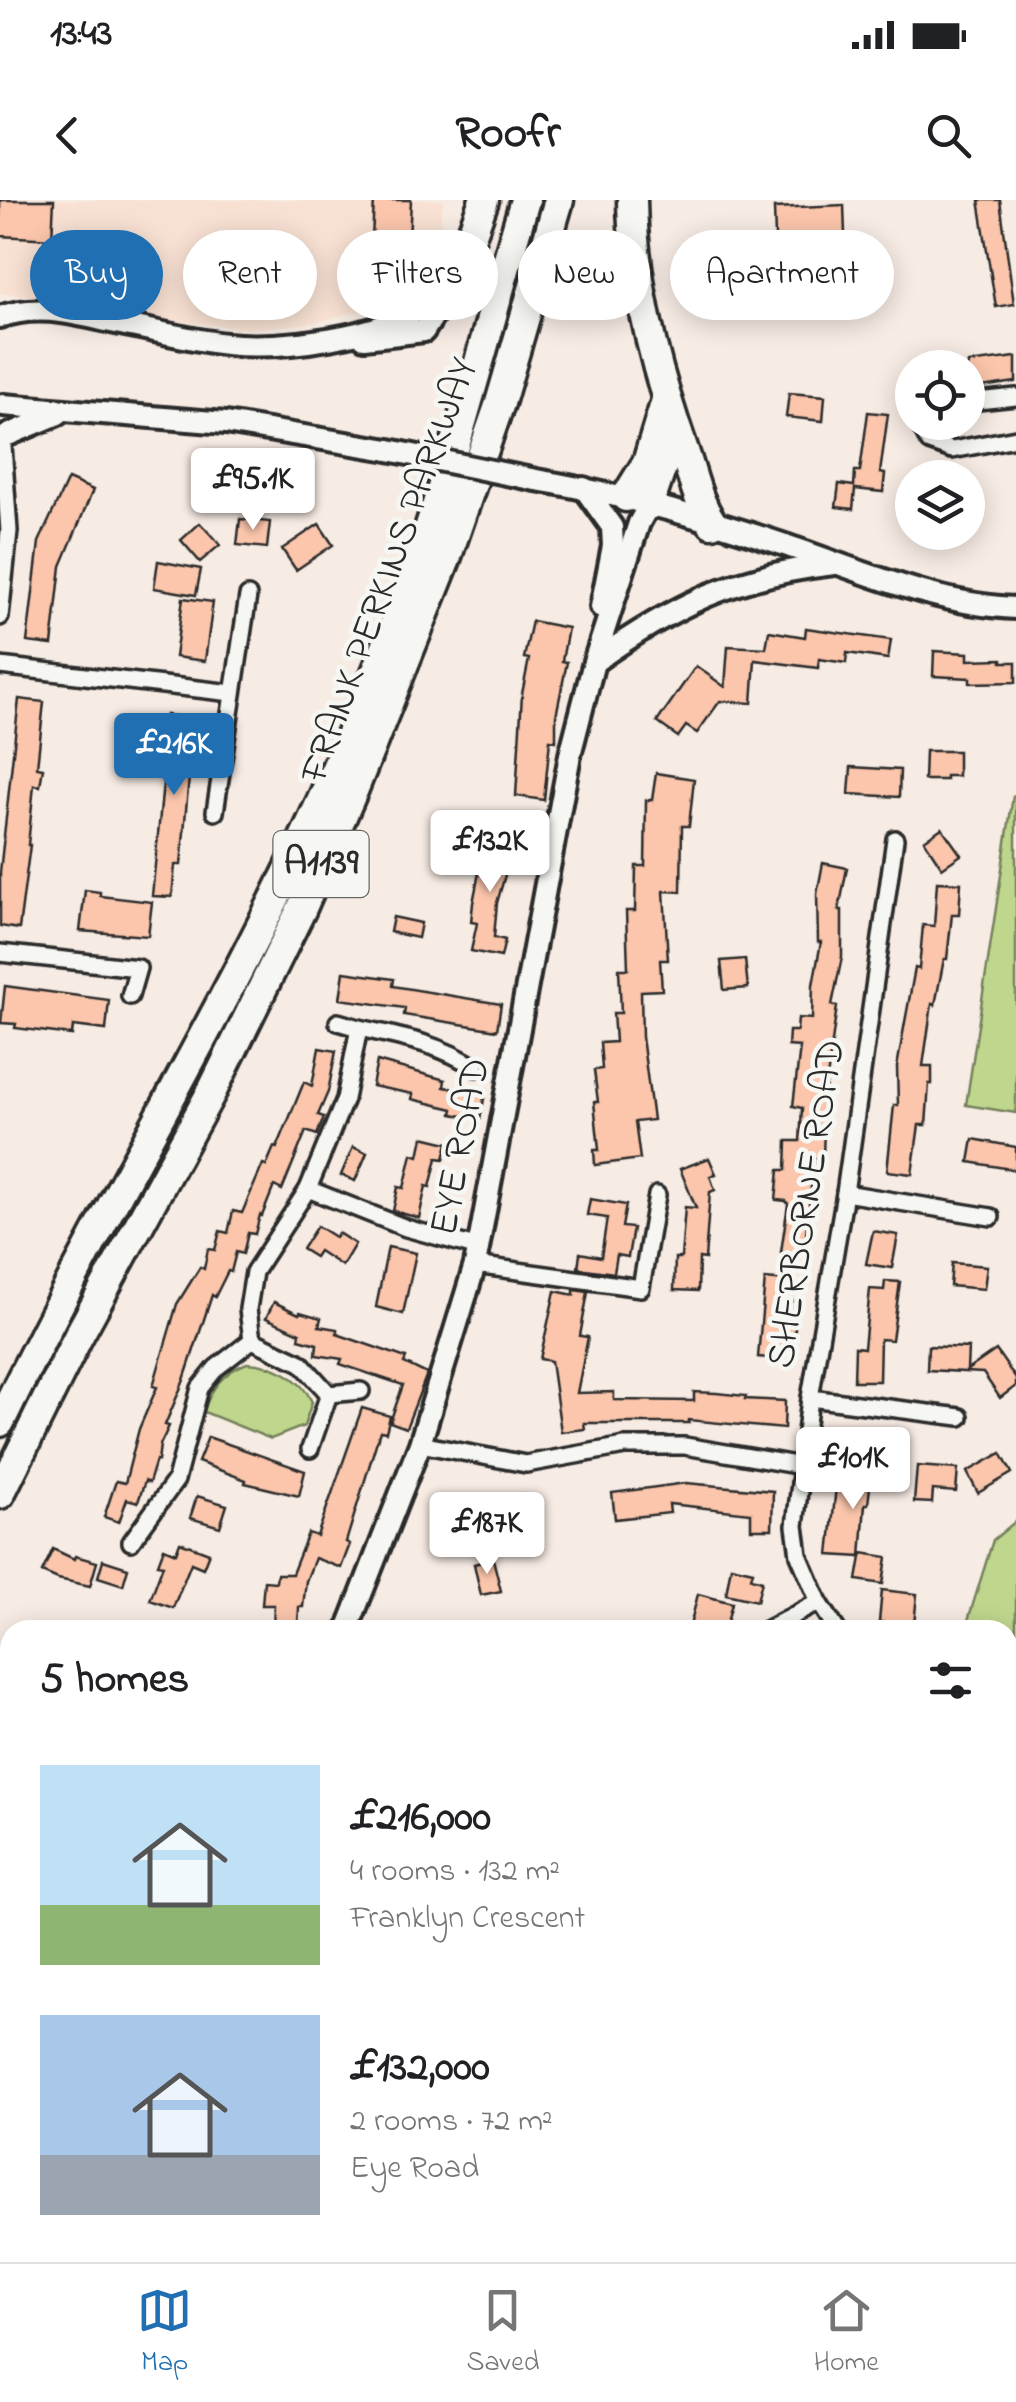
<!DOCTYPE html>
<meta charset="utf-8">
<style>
:root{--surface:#fff;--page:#f2f2f2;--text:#202124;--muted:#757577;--line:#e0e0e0;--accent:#1f6fb2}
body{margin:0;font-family:"Indie Flower",sans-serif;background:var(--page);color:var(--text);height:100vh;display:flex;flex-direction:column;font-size:38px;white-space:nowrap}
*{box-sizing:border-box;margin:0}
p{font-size:32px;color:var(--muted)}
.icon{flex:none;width:55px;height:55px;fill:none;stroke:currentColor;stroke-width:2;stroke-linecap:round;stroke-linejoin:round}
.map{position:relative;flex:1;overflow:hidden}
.side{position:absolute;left:0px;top:1420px;width:1018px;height:642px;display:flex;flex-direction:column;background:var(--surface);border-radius:30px 30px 0 0;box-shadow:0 5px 25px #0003}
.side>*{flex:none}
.top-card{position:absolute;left:30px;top:30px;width:958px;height:90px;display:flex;gap:20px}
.fabs{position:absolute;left:895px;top:150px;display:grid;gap:20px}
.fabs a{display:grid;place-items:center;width:90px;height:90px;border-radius:50%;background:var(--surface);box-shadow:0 5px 25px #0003;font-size:50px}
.price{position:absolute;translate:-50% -85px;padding:0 22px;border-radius:10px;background:#fff;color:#222;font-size:32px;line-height:65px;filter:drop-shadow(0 2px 5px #0008)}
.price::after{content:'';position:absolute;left:50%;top:60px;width:30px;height:22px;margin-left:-15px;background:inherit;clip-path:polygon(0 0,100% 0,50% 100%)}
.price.selected{background:var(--accent);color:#fff}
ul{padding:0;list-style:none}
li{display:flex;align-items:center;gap:30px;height:250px;padding:0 40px}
li span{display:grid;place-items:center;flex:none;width:280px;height:200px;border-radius:0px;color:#555}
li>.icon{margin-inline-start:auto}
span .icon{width:120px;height:120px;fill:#fffc;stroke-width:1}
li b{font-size:42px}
h2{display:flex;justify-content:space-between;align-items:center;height:120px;padding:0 40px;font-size:42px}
.pill{padding:0 35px;border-radius:45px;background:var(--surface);box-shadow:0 5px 25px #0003;font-size:35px;line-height:90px}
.pill.selected{background:var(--accent);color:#fff}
.status{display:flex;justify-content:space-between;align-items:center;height:70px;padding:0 50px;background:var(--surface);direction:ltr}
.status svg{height:28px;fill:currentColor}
header{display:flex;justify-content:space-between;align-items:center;height:130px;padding:0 40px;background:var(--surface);font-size:45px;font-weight:700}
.menu{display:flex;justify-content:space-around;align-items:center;height:140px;border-top:2px solid var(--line);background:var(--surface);font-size:28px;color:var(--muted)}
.menu a{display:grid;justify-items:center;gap:5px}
.menu .selected{color:var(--accent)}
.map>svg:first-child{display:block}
</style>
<div class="status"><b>13:43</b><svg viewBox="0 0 49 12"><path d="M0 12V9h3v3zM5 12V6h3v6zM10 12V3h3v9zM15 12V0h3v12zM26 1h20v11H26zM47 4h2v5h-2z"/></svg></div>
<header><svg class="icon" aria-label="back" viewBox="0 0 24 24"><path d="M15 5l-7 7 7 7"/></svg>Roofr<svg class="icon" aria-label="search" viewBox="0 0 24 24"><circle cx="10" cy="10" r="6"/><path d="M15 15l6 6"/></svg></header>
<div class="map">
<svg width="1016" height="2062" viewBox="0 0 1016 2062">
<rect width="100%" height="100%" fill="#f7ece4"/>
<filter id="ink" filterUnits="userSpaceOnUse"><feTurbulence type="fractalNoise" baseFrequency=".01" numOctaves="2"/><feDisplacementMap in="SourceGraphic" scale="20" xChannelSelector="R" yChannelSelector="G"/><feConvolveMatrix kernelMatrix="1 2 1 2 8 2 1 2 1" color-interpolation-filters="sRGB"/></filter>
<g filter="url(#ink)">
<!-- built -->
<path fill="#f8e1d3" d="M0 0H445L441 13 439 69 411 97 314 123 249 129 159 119 75 101 0 93Z"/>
<!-- green -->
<g fill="#bfd78d" stroke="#75815c" stroke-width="2.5">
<path d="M1013 596H1016V913L966 905Z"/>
<path d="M247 1163C273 1164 301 1177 312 1202L304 1226 271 1239 204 1212C210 1188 223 1172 247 1163Z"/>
<path d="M1016 1321V2062H814L816 2053 1008 2052V1430H965L993 1340Z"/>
<path d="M357 2053V2052L427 2053 426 2062H356Z"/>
</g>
<!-- building -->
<g fill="#fbc6ac" stroke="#2b2b2b" stroke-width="2.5">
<path d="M0 0H54L52 39 0 36Z"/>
<path d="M374 0H411L408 61 371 58Z"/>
<path d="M979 0H1000L1014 104 996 107Z"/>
<path d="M844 5 845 35 775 38 774 8Z"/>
<path d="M1016 157V182L968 189V163Z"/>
<path d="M789 193 825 196 823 221 786 217Z"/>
<path d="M868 212 888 214 880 273 885 274 883 292 855 289 853 309 836 307 839 284 854 286 855 271H860Z"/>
<path d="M68 279 93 290 61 366 52 445 27 442 39 342Z"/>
<path d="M240 319 270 322 267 348 237 345Z"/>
<path d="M200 323 220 345 200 362 181 340Z"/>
<path d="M319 324 333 345 296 370 282 349Z"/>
<path d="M158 361 201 369 196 395 154 388Z"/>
<path d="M183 398 213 402 205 461 175 457Z"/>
<path d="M532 421 568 428 562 461 567 462 556 516V541L550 540 544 600 516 596 522 494 529 459 524 458Z"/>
<path d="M806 428 891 440 888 459 847 453 846 463 819 459 818 468 755 460 752 503 720 501 697 533 686 526 678 537 657 522 696 466 725 487 728 446 766 448 769 431 805 437Z"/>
<path d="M934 451 968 453V460L1002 459V462H1016V482L970 483V478L933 476Z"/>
<path d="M19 499 44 502 37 567 43 568 40 586 34 585 28 645H30L19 729 0 726V672Z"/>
<path d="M166 515 202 519 197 556 191 555 181 665H175L172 697 152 696 166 552H162Z"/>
<path d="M925 551H958V576H946V580H924Z"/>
<path d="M851 567 900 570 899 597 849 594Z"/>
<path d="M656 573 694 579 689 626H682L681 692 664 691 668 760H660L662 790 641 791 642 837 653 920 635 922 640 959 595 965 594 950H599L594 902H598L594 870 602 869 600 843 615 842 613 813H621L619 769H628L626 711H635L636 666H645L646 600H652Z"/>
<path d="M942 628 961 655 942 668 924 640Z"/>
<path d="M486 637 515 640 497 703 494 737 505 740 501 757 471 751 477 723 471 722 473 703Z"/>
<path d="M823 663 847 668 839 710H842V757L832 805 837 806 825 893 823 958H814L804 1055 781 1052 788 1004 786 1001 776 1000 779 970H786L787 941H800L802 908 793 906 800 847 788 846 789 831H797L798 818 812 819 813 785 821 742H818L817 694Z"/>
<path d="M937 682 961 683 959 714H952L947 759H944L935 805 932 804 923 866H932V884H929L926 925H919L912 974 887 971 894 905H898L897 867 905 822 915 768 919 769 923 725 934 726Z"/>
<path d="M85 690 100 692V696L152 702 148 736 80 731Z"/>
<path d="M393 717 421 723 418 738 390 732Z"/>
<path d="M745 759 748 788 724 790 721 761Z"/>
<path d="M344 772 394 779 393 786 501 804 497 830 404 815 405 808 340 799Z"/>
<path d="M5 786 109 800 106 830 73 826 72 835 15 828 16 824 1 823Z"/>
<path d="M319 848 336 851 328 892 318 915 324 917 317 935 306 931 282 990 274 986 262 1016 260 1015 255 1034 248 1033 243 1054 236 1052 231 1072 228 1071 215 1097 212 1095 184 1180 165 1225 169 1226 160 1245 158 1261 156 1260 149 1283 145 1281 138 1302 127 1299 119 1322 104 1317 116 1281 125 1283 139 1229 157 1187 153 1186 177 1104 200 1067 204 1069 208 1049 215 1050 220 1031 228 1033 233 1011 242 1013 263 964 266 966 274 947 277 948 304 882 312 886Z"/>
<path d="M377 861 445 880 444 887 485 894 480 919 452 914 453 909 412 899 413 894 372 886Z"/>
<path d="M423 937 448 943 444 959 437 958 430 987 426 986 419 1018 393 1011 398 987 404 988 412 954 419 956Z"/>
<path d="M973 939 1016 947V970L969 962Z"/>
<path d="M353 947 367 953 355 981 341 975Z"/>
<path d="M709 958 716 974 710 976 715 990 710 992 705 1059 699 1058 698 1091 674 1090 675 1058H681L685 1007 696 1008 680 969Z"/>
<path d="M590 999 626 1005 622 1027 633 1028 628 1057 617 1055 614 1073 578 1068 580 1053 601 1057 607 1018 587 1015Z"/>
<path d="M317 1026 335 1037 338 1033 355 1044 342 1066 319 1051 315 1057 302 1049Z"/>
<path d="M873 1031 898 1035 892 1068 866 1064Z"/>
<path d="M388 1047 416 1053 403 1114 376 1107Z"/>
<path d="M952 1063 987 1066 984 1089 950 1086Z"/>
<path d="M765 1079 786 1081 784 1101 796 1102 794 1150 780 1148 779 1159 758 1157Z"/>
<path d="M885 1081 900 1082 892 1140 880 1139 879 1181H854L855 1147 864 1148 870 1089 884 1090Z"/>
<path d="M574 1090 588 1092 580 1136 588 1137 577 1193 614 1192V1200L694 1201V1192L716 1193 746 1196 745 1199 785 1201 784 1229 689 1220V1223H584L585 1229 561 1232 551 1161 540 1159 555 1091 574 1095Z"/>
<path d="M274 1102 299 1114 300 1112 321 1118 319 1126 337 1129V1134L406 1158 404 1163 427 1174 406 1228 390 1222 403 1185 340 1164 342 1159 316 1155 317 1144 299 1139 300 1133 266 1118Z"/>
<path d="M928 1146 968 1148 967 1170 996 1150 1016 1179V1186L1000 1198 983 1173 927 1170Z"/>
<path d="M362 1208 390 1216 386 1232 380 1231 346 1342 350 1344 341 1368 315 1358 306 1381 303 1407H299L298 1430H273L274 1405H262L264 1381 276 1382 277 1374H292L308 1333 317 1336Z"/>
<path d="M208 1237 305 1271 299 1296 245 1283 246 1280 198 1262Z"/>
<path d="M841 1237 868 1241 861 1286 870 1287 868 1304H865L861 1357 862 1353 887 1357 883 1384 857 1380 861 1357 829 1355Z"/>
<path d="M1001 1253 1012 1273 978 1293 967 1272Z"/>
<path d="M917 1266 958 1269 956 1292 933 1290 932 1303 914 1302Z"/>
<path d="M686 1283 773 1291 772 1329H751V1313L669 1304 670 1313 615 1319 612 1293Z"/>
<path d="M524 1295 530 1339 494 1344 487 1300Z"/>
<path d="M197 1296 227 1305 220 1327 190 1318Z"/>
<path d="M180 1342 209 1353 203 1368 191 1363 173 1408 150 1400 163 1365 158 1364 164 1348 176 1353Z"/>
<path d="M53 1349 74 1359 75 1356 97 1362 90 1386 58 1379 42 1372Z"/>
<path d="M493 1359 501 1391 481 1395 474 1364Z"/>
<path d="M103 1360 128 1368 123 1385 98 1377Z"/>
<path d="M731 1366 753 1371 751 1378 762 1381 757 1401 726 1394Z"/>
<path d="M882 1390 917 1394 914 1425 879 1422Z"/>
<path d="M698 1394 732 1403 725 1430H689Z"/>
</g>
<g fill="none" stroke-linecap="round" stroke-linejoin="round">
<!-- street casing -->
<g stroke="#2b2b2b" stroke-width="22">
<g id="street">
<path d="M968 202 1016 197"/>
<path d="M925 222 921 227 929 242 952 250 1016 238"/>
<path d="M0 417 9 331 3 246"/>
<path d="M0 466 232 493"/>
<path d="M215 612 248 396"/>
<path d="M0 753 138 768 130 796"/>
<path d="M359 828C400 837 441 844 476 868"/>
<path d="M308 989 406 1028 479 1048"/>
<path d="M845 993 991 1017"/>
<path d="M475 1065 641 1088 657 995"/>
<path d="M329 1194 361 1191"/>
<path d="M810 1198 960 1217"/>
<path d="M420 1244 526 1264 625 1246H685L802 1266"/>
<path d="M310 1249 329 1194 301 1163 252 1140 248 1109 254 1072 308 989 345 899 359 828 338 822"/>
<path d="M131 1342 176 1280 200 1188 216 1168 252 1140"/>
<path d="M766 1430 819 1402"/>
<path d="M837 1430 819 1402 799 1355 795 1326 810 1198 845 993 895 639"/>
<path d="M0 1690 10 1669"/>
<path d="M0 1885 10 1848"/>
<path d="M703 2062 704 2052"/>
</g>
</g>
<!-- secondary casing -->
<g stroke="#2b2b2b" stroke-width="28">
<g id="secondary">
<path d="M0 117C40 102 81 116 121 124 156 131 191 140 226 144 280 150 383 137 427 104 435 98 443 90 450 83"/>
<path d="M364 138 424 131 436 112 433 99"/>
<path d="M3 205 226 223 389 250"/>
<path d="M8 235 58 214"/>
<path d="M536 280C621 294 705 318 788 346 862 371 937 405 1016 408"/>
<path d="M584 288 612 327 613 346 601 407"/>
<path d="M594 462C674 405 735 375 834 364"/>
<path d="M347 1430 420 1244 475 1065 570 555 594 462 639 323 649 305"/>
<path d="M153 2062 156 2052"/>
</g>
</g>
<!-- highway casing -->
<g stroke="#2b2b2b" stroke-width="35">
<g id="highway">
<path d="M632 0C633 84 656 172 684 251 693 277 697 300 712 323"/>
<path d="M450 83 465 53 484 0"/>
<path d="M626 297 647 263 666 200"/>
<path d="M649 305 666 255"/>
<path d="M0 1222C104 1006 232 801 330 582 362 509 394 431 420 356 460 239 490 118 525 0"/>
<path d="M0 1294 78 1137 212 891 302 708 353 591 446 359 500 203 559 0"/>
</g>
</g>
<!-- street -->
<use href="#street" stroke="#f6f6f2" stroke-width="15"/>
<!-- secondary -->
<use href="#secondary" stroke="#f6f6f2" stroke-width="20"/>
<!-- highway -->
<use href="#highway" stroke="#f6f6f2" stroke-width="28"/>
<!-- secondary-bridge casing -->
<g stroke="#2b2b2b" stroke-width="28" stroke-linecap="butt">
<path id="secondary-bridge" d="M389 250 536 280"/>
</g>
<!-- secondary-bridge -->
<use href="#secondary-bridge" stroke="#f6f6f2" stroke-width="20"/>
</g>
</g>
<g text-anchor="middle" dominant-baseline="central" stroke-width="9" stroke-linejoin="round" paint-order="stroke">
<!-- shield labels -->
<rect fill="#f6f6f2" stroke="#686867" stroke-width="2.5" x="273.5" y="631" width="95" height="66" rx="8"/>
<g font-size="38" font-weight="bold" fill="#2b2b2b">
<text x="321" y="664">A1139</text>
</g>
<!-- street labels -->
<g font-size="40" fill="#2b2b2b" stroke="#f6f6f2">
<text transform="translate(391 371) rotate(-70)">FRANK PERKINS PARKWAY</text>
<text transform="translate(462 947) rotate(-79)">EYE ROAD</text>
<text transform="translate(808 1004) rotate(-81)">SHERBORNE ROAD</text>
</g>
</g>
</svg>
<div class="fabs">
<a><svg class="icon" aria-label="locate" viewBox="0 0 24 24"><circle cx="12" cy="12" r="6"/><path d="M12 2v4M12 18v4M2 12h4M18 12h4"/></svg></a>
<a><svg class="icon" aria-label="layers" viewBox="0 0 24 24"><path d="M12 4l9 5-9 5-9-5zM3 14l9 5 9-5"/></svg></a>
</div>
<b class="price" style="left:253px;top:333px">£95.1K</b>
<b class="price selected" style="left:174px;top:598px">£216K</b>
<b class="price" style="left:490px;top:695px">£132K</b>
<b class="price" style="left:853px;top:1312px">£101K</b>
<b class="price" style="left:487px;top:1377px">£187K</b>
<div class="top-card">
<a class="pill selected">Buy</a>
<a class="pill">Rent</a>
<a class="pill">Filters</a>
<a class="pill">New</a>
<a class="pill">Apartment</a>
</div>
<section class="side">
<h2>5 homes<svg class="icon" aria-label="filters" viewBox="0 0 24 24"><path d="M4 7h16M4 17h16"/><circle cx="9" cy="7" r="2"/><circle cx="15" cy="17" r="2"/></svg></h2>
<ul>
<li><span style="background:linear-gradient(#bfe0f5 70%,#8fb573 0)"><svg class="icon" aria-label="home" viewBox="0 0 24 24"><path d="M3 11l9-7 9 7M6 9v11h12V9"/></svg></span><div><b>£216,000</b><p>4 rooms · 132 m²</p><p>Franklyn Crescent</p></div></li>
<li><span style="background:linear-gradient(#a9c7e8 70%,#9aa5b1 0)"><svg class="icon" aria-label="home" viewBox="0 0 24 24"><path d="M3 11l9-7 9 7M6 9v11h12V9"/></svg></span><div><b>£132,000</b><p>2 rooms · 72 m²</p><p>Eye Road</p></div></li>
</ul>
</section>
</div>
<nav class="menu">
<a class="selected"><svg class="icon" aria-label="map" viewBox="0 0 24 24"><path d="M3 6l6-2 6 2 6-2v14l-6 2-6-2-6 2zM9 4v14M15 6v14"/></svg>Map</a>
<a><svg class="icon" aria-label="saved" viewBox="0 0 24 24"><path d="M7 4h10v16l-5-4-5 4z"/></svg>Saved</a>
<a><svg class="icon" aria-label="home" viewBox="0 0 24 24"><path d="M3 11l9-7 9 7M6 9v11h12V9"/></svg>Home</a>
</nav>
